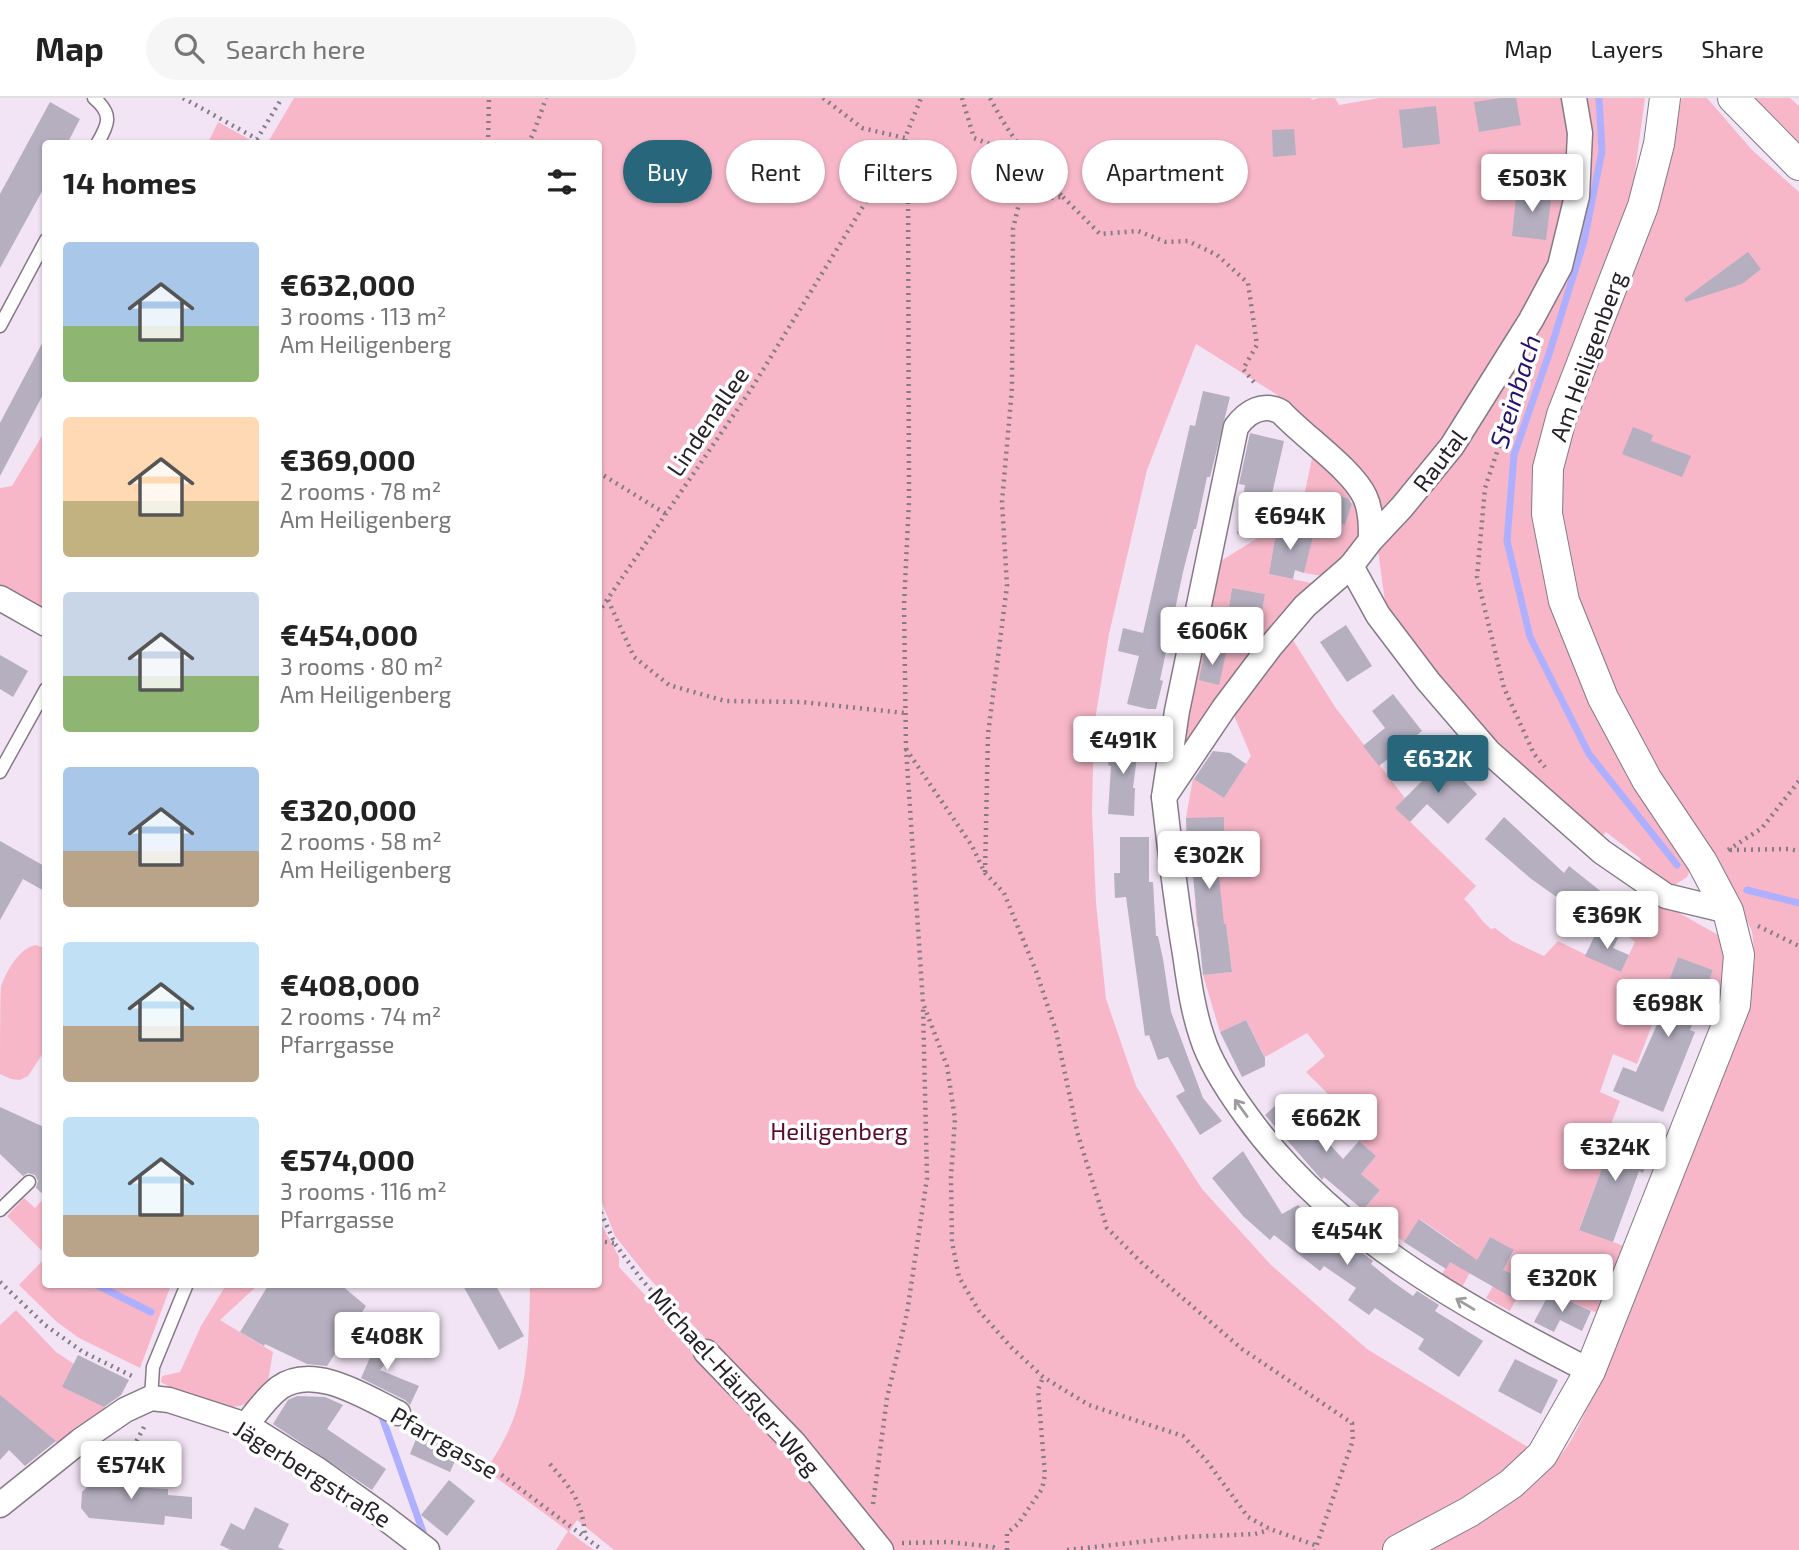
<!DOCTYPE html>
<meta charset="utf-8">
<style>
:root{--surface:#fff;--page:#f6f6f6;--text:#222;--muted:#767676;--line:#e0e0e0;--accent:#27667b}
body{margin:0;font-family:"Exo 2",sans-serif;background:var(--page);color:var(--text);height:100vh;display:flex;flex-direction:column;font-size:26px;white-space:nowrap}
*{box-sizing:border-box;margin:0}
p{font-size:23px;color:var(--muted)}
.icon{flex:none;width:38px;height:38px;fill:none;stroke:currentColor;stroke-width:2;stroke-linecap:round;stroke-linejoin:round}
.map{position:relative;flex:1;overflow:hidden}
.sheet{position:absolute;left:42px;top:42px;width:560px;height:1148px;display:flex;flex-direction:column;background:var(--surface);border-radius:7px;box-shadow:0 2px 5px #0004}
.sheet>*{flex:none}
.banner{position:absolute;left:623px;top:42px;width:665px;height:63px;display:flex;gap:14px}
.price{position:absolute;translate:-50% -60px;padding:0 16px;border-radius:7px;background:#fff;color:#222;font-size:23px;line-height:46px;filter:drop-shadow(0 2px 4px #0008)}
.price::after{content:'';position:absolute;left:50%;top:42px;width:21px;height:16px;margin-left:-10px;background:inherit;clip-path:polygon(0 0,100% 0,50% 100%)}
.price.selected{background:var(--accent);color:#fff}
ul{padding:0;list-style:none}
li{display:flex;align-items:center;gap:21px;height:175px;padding:0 21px}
li span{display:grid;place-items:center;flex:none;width:196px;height:140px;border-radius:7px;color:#555}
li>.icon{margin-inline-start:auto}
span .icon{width:84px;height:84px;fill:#fffc;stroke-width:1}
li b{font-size:30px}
h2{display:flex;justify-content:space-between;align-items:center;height:84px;padding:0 21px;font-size:30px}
.tag{padding:0 24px;border-radius:32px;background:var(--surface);box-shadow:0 2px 5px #0004;font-size:24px;line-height:63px}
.tag.selected{background:var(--accent);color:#fff}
header{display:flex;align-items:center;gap:42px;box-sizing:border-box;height:98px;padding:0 35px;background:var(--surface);border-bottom:2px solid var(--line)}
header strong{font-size:33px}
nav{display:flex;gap:38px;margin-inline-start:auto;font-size:24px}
.search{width:490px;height:63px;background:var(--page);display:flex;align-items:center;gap:18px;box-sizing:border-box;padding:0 24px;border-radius:38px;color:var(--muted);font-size:26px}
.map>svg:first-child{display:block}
</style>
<header>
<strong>Map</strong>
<div class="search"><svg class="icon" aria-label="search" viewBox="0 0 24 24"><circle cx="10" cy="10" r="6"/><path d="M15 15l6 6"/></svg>Search here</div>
<nav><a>Map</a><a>Layers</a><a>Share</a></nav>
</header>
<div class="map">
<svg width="1799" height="1452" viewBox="0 0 1799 1452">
<rect width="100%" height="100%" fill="#f2e4f4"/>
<!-- green -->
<g fill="#f7b7c8" fill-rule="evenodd">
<path d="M294 0H1311L1312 2 1319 0H1335L1339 7 1379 0H1564C1575 59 1560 119 1551 178L1585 0H1645L1631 103 1537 420 1692 768 1687 779 1668 791 1635 769 1641 761 1606 734 1599 741 1497 648 1437 578 1386 511 1377 445 1387 432 1312 332 1276 296 1196 246 1147 372 1109 536 1094 628 1092 713 1096 805 1106 901 1136 988 1202 1091 1271 1167 1367 1251 1531 1351 1500 1377 1381 1452H888L799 1340 646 1177 615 1138 599 1097 598 46H267Z"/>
<path d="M1682 0H1707L1752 52 1799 94V1452H1429C1484 1424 1543 1393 1574 1337 1584 1319 1592 1298 1600 1278L1745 912 1755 861 1752 833 1716 762 1612 601 1579 500 1557 418 1558 372 1652 110Z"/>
<path d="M1744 0H1790L1799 8V56Z"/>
<path d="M218 24 256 45H208Z"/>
<path d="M45 333V514L0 487V390L12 388Z"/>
<path d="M1314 351 1355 394 1361 437 1356 446 1323 478 1304 475 1312 440 1289 430 1303 403ZM1329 394 1353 403 1345 427 1320 418Z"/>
<path d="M1277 428 1269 476 1316 486 1182 654 1216 466ZM1232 490 1265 496 1260 526 1227 520Z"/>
<path d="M1291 539 1335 609 1405 700 1396 710 1476 788 1464 801C1476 812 1479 821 1491 831L1495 830 1512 843 1544 858 1558 843 1621 874 1635 844 1624 835 1627 820 1656 802 1720 838 1727 848 1722 913 1700 906 1713 872 1678 859 1637 966 1613 956 1600 994 1620 1003 1598 1059 1605 1062 1579 1131 1629 1150 1601 1217 1526 1183 1510 1213 1486 1200 1514 1153 1490 1139 1462 1189 1441 1177 1460 1149 1420 1121 1404 1144 1363 1112 1380 1092 1361 1076 1376 1058 1359 1043 1337 1005 1306 974 1325 958 1307 935 1265 959 1246 922 1220 934 1203 877 1232 874 1226 826 1197 829 1195 805 1221 802 1217 759 1225 758 1224 720H1186L1193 680 1224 700 1251 658 1233 615Z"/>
<path d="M35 847 45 850V952L28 978 20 982 11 981 0 976C0 959 0 901 1 888 7 872 19 851 35 847Z"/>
<path d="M45 1099V1156L7 1118 24 1100 35 1110Z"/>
<path d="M599 1122 619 1159V1169L787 1350 871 1452H614L577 1422 569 1434 594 1452H556L568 1433 486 1372C493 1361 500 1350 506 1338 529 1292 529 1237 530 1187L598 1186Z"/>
<path d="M45 1160 46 1186 171 1187 140 1270 79 1240 57 1224 19 1187Z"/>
<path d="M226 1187H258L220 1222 273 1254C271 1263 269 1285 265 1291 240 1327 189 1300 161 1284L162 1278 180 1274 201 1228Z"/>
<path d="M16 1212 56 1254 74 1266 63 1289 113 1313 60 1347 0 1299V1227Z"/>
</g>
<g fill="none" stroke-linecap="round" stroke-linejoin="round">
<!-- stream -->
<g stroke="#aeb0ff" stroke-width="7">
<path d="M1599 0 1602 53 1584 143 1550 253 1514 357 1507 443 1530 539 1589 656 1677 767"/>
<path d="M1747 792 1799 805"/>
<path d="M95 1186 151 1214"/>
<path d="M381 1316 423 1434"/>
</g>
</g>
<!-- building -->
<g fill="#b5afc0">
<path d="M1501 0H1516L1521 27 1479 34 1474 4Z"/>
<path d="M50 4 80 21 67 46H46V86L0 170V96Z"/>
<path d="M1436 8 1440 46 1403 50 1399 12Z"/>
<path d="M1294 31 1296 57 1273 59 1272 32Z"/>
<path d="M1517 90 1552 94 1546 142 1512 138Z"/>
<path d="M1748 154 1761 171 1742 186 1686 204 1684 201Z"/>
<path d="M46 238V291L0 378V325Z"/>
<path d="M1203 293 1230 299 1210 379H1207L1196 431H1194L1183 474 1160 582 1163 583 1156 611H1148L1127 606 1139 558 1118 553 1123 530 1143 535 1190 327 1195 328Z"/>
<path d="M1633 329 1653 337 1651 343 1691 358 1682 379 1622 356Z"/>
<path d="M1250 335 1284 343 1262 440 1237 436 1245 387 1239 386Z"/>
<path d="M1329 394 1349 401 1352 406 1345 427 1320 418Z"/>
<path d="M1277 428 1314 434 1304 475 1295 472 1293 481 1269 476Z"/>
<path d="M1232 490 1265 496 1260 527 1227 521Z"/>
<path d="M1346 527 1372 568 1347 584 1320 544Z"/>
<path d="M1205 551 1226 555 1219 587 1199 582Z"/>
<path d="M0 557 28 573 13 599 0 591Z"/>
<path d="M1393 596 1422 633 1379 668 1363 648 1385 630 1372 613Z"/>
<path d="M1112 639 1139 643 1133 690H1135L1134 718 1108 716 1111 668 1108 667Z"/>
<path d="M1213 653 1230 655 1246 666 1224 700 1194 681Z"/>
<path d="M1443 662 1477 696 1448 726 1427 706 1410 724 1395 710Z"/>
<path d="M1224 719 1225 759H1217L1224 826H1226L1232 874 1203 877 1191 759H1187L1186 720Z"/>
<path d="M1504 719 1564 775 1569 768 1608 799 1590 823 1530 780 1485 741Z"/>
<path d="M1120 739H1149V784H1153L1156 838H1158L1163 861 1171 914 1203 1000 1222 1023 1200 1037 1176 998 1185 993 1168 959 1158 962 1149 937 1145 938 1126 799 1115 800 1114 775H1120Z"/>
<path d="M0 743 46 769V794L23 781 0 822Z"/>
<path d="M1598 831 1618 840 1613 850 1629 857 1621 874 1585 858Z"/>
<path d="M1678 859 1713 872 1690 932 1695 934 1663 1014 1613 993 1623 969 1636 974 1671 895 1665 893Z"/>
<path d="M1246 922 1265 960V968L1242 979 1220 934Z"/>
<path d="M1286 998 1343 1061 1359 1043 1376 1058 1361 1076 1380 1092 1363 1112 1324 1079 1322 1082 1265 1017Z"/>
<path d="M0 1009 46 1030V1099L36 1090 38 1083 35 1077 28 1075 23 1078 0 1056Z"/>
<path d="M1608 1031 1653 1046 1643 1075 1639 1073 1613 1144 1579 1132 1605 1062 1598 1060Z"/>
<path d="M1243 1053 1282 1116 1298 1107 1346 1147 1348 1144 1373 1163 1371 1166 1393 1184 1413 1198 1417 1193 1439 1207 1435 1213 1483 1243 1459 1279 1418 1251 1424 1241 1375 1210 1369 1217 1348 1202 1356 1190 1324 1168 1320 1173 1274 1137 1270 1142 1243 1118 1212 1080Z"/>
<path d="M1419 1121 1477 1162 1490 1139 1514 1152 1503 1172 1523 1181 1511 1199 1450 1164 1446 1171 1404 1144Z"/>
<path d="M269 1186H340L366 1208 327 1268 307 1266 265 1246 264 1248 240 1234Z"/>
<path d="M462 1186H495L524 1238 499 1252Z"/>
<path d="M1550 1194 1591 1213 1582 1233 1560 1222 1554 1234 1534 1224Z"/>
<path d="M381 1235 398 1250 380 1272 419 1288 410 1307 405 1302 361 1280Z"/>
<path d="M78 1257 129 1282 121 1297 104 1309 62 1289Z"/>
<path d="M1515 1261 1558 1282 1541 1316 1498 1293Z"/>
<path d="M0 1297 56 1343 25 1368 9 1352 0 1362Z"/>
<path d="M297 1298 325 1299 343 1307 327 1331 386 1371 372 1392 273 1326 288 1302Z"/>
<path d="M418 1336 459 1354 450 1374 410 1356Z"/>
<path d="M98 1372 132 1375 131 1389 168 1391V1397L192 1399V1421L165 1418 164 1427 89 1420 81 1410 82 1394 97 1379Z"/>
<path d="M449 1382 475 1403 447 1438 421 1417Z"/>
<path d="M255 1409 289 1426 278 1449 285 1452H231L220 1447 231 1425 244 1432Z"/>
</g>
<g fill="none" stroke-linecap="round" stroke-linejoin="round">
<!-- service casing -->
<g stroke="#857987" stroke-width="15">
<g id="service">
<path d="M94 0C113 16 109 26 97 46"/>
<path d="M0 228 46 142"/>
<path d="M0 674 46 591"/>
<path d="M0 1112 29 1084"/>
<path d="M151 1300 153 1269 187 1186"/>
</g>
</g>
<!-- minor casing -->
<g stroke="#857987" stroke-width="27">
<g id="minor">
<path d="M1371 442C1371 428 1371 412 1365 399 1353 372 1303 338 1281 314 1263 304 1247 314 1236 329L1177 613 1164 699 1224 610 1270 549 1305 508 1351 468 1371 442 1402 409 1452 348 1531 222 1560 168 1577 98 1580 35 1574 0"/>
<path d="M1351 468 1378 517 1428 583 1489 654 1602 754 1666 798 1728 813"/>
<path d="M0 500 46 526"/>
<path d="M1164 699C1170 752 1176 804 1185 856 1189 884 1193 913 1202 939 1210 965 1230 995 1246 1017 1332 1137 1462 1207 1590 1273"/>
<path d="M706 1254 794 1345 881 1452"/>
<path d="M246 1327C256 1315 266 1300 279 1290 314 1265 365 1299 398 1315"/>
<path d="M0 1407 80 1343 125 1312 151 1300 169 1302 246 1327 318 1372 380 1416 427 1452"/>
</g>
</g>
<!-- tertiary casing -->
<g stroke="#857987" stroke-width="32">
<g id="tertiary">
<path d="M1733 0 1799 67"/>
<path d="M1398 1452 1469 1414 1511 1386 1542 1357 1590 1273 1735 907 1739 857 1728 813 1702 764 1647 682 1603 600 1564 503 1547 416 1548 370 1562 317 1643 108 1659 46 1665 0"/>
</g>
</g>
<!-- path -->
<g stroke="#847b86" stroke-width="4.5" stroke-dasharray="2 5" stroke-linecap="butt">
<path d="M183 0 257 41 282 0"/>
<path d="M823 0 862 30 905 40 921 0"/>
<path d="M962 0 974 40 997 49H1019"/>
<path d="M68 44 70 46"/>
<path d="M488 46 489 0"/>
<path d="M528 46 534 34 546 0"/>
<path d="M43 90 46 91"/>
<path d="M1063 99 1100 136 1138 133 1166 144 1188 143 1217 157 1248 185 1257 247 1243 271 1257 288"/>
<path d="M1519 288 1485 390 1477 479 1504 590 1534 656 1545 669"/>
<path d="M598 374 666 416"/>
<path d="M608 502 634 559 669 587 725 603 802 604 905 615"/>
<path d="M598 515 750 293 905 40 908 75 909 403 904 507 906 650 923 905 947 968 955 1021 951 1079 952 1144 959 1179 979 1213 1011 1249 1043 1279 1089 1307 1183 1338 1206 1362 1248 1419 1270 1431 1315 1447"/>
<path d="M906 651 972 748 985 775 1004 795 1036 873 1056 933 1078 1037 1107 1130 1143 1166 1242 1251 1352 1325 1353 1342 1315 1452"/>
<path d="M1728 752 1762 730 1799 683"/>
<path d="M1730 752 1788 751 1799 753"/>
<path d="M985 774 988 636 1007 488 1002 404 1012 290 1013 131 1020 101 1063 99C1033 67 1010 39 990 0"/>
<path d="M1758 828 1799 848"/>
<path d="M598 1108 615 1146 642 1182 691 1237"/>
<path d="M598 1143 614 1145"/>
<path d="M0 1184 45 1227 83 1254 136 1280"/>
<path d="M418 1326 483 1363 602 1452"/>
<path d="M550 1366C572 1392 583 1404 585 1439"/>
<path d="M120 1374 144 1329"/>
<path d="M873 1406 887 1300 907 1215 927 1080 923 909"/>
<path d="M902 1445 950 1444 993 1449 998 1452"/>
<path d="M1007 1452V1435L1018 1426 1042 1391 1045 1377 1038 1292 1043 1279"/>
<path d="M1067 1452 1184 1439 1255 1436 1269 1432"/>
</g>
<!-- service -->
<use href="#service" stroke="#fff" stroke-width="12"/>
<!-- minor -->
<use href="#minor" stroke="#fff" stroke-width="24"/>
<!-- tertiary -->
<use href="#tertiary" stroke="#fff" stroke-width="30"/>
</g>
<!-- one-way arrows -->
<defs><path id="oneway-shaft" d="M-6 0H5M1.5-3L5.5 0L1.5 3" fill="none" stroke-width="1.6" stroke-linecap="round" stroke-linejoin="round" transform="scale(1.75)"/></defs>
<g stroke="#9e9c9e">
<use href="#oneway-shaft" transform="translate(1241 1010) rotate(-126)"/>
<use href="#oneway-shaft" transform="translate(1465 1206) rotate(-149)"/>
</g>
<g text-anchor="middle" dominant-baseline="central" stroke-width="7" stroke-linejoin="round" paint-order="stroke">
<!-- street labels -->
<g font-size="24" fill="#272228" stroke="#fff">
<text transform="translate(1587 258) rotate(-70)">Am Heiligenberg</text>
<text transform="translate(707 323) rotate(-56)">Lindenallee</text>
<text transform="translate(1439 362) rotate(-53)">Rautal</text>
<text transform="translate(735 1283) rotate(48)">Michael-Häußler-Weg</text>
<text transform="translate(445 1344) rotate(30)">Pfarrgasse</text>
<text transform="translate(313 1375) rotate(32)">Jägerbergstraße</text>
</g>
<!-- park labels -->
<g font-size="24" fill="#5c0d2e" stroke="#fff">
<text x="839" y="1032">Heiligenberg</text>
</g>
<!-- water labels -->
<g font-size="26" font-style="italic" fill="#26136c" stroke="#fff">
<text transform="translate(1514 293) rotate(-73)">Steinbach</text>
</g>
</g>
</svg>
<b class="price" style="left:1532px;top:116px">€503K</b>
<b class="price" style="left:1290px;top:454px">€694K</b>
<b class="price" style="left:1212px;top:569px">€606K</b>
<b class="price" style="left:1123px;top:678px">€491K</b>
<b class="price selected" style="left:1438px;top:697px">€632K</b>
<b class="price" style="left:1209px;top:793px">€302K</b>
<b class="price" style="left:1607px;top:853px">€369K</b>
<b class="price" style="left:1668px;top:941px">€698K</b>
<b class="price" style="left:1326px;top:1056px">€662K</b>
<b class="price" style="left:1615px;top:1085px">€324K</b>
<b class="price" style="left:1347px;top:1169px">€454K</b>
<b class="price" style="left:1562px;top:1216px">€320K</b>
<b class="price" style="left:387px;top:1274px">€408K</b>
<b class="price" style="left:131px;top:1403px">€574K</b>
<div class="banner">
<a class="tag selected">Buy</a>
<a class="tag">Rent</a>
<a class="tag">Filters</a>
<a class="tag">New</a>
<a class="tag">Apartment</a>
</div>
<section class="sheet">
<h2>14 homes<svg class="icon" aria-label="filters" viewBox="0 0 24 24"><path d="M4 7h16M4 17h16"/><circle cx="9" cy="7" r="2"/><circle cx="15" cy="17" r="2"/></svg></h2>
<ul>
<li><span style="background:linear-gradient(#a9c7e8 60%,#8fb573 0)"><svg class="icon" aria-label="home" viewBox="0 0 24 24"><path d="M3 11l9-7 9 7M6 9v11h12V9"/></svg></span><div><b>€632,000</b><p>3 rooms · 113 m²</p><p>Am Heiligenberg</p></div></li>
<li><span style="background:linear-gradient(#ffd9b3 60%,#c2b280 0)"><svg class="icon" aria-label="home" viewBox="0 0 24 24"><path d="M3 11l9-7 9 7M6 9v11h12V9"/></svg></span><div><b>€369,000</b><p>2 rooms · 78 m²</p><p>Am Heiligenberg</p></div></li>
<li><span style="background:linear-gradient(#c9d6e8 60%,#8fb573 0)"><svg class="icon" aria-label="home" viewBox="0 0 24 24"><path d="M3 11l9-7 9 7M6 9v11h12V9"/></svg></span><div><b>€454,000</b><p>3 rooms · 80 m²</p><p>Am Heiligenberg</p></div></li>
<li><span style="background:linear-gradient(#a9c7e8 60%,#b9a48a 0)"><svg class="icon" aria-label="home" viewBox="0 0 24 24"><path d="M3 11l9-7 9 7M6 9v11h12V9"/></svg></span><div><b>€320,000</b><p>2 rooms · 58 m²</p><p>Am Heiligenberg</p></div></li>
<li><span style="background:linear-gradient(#bfe0f5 60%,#b9a48a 0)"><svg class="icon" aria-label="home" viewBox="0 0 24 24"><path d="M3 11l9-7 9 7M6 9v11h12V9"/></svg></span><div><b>€408,000</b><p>2 rooms · 74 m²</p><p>Pfarrgasse</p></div></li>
<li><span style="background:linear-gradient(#bfe0f5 70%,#b9a48a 0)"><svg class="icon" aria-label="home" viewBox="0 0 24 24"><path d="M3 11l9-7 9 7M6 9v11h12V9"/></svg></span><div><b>€574,000</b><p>3 rooms · 116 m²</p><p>Pfarrgasse</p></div></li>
</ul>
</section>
</div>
